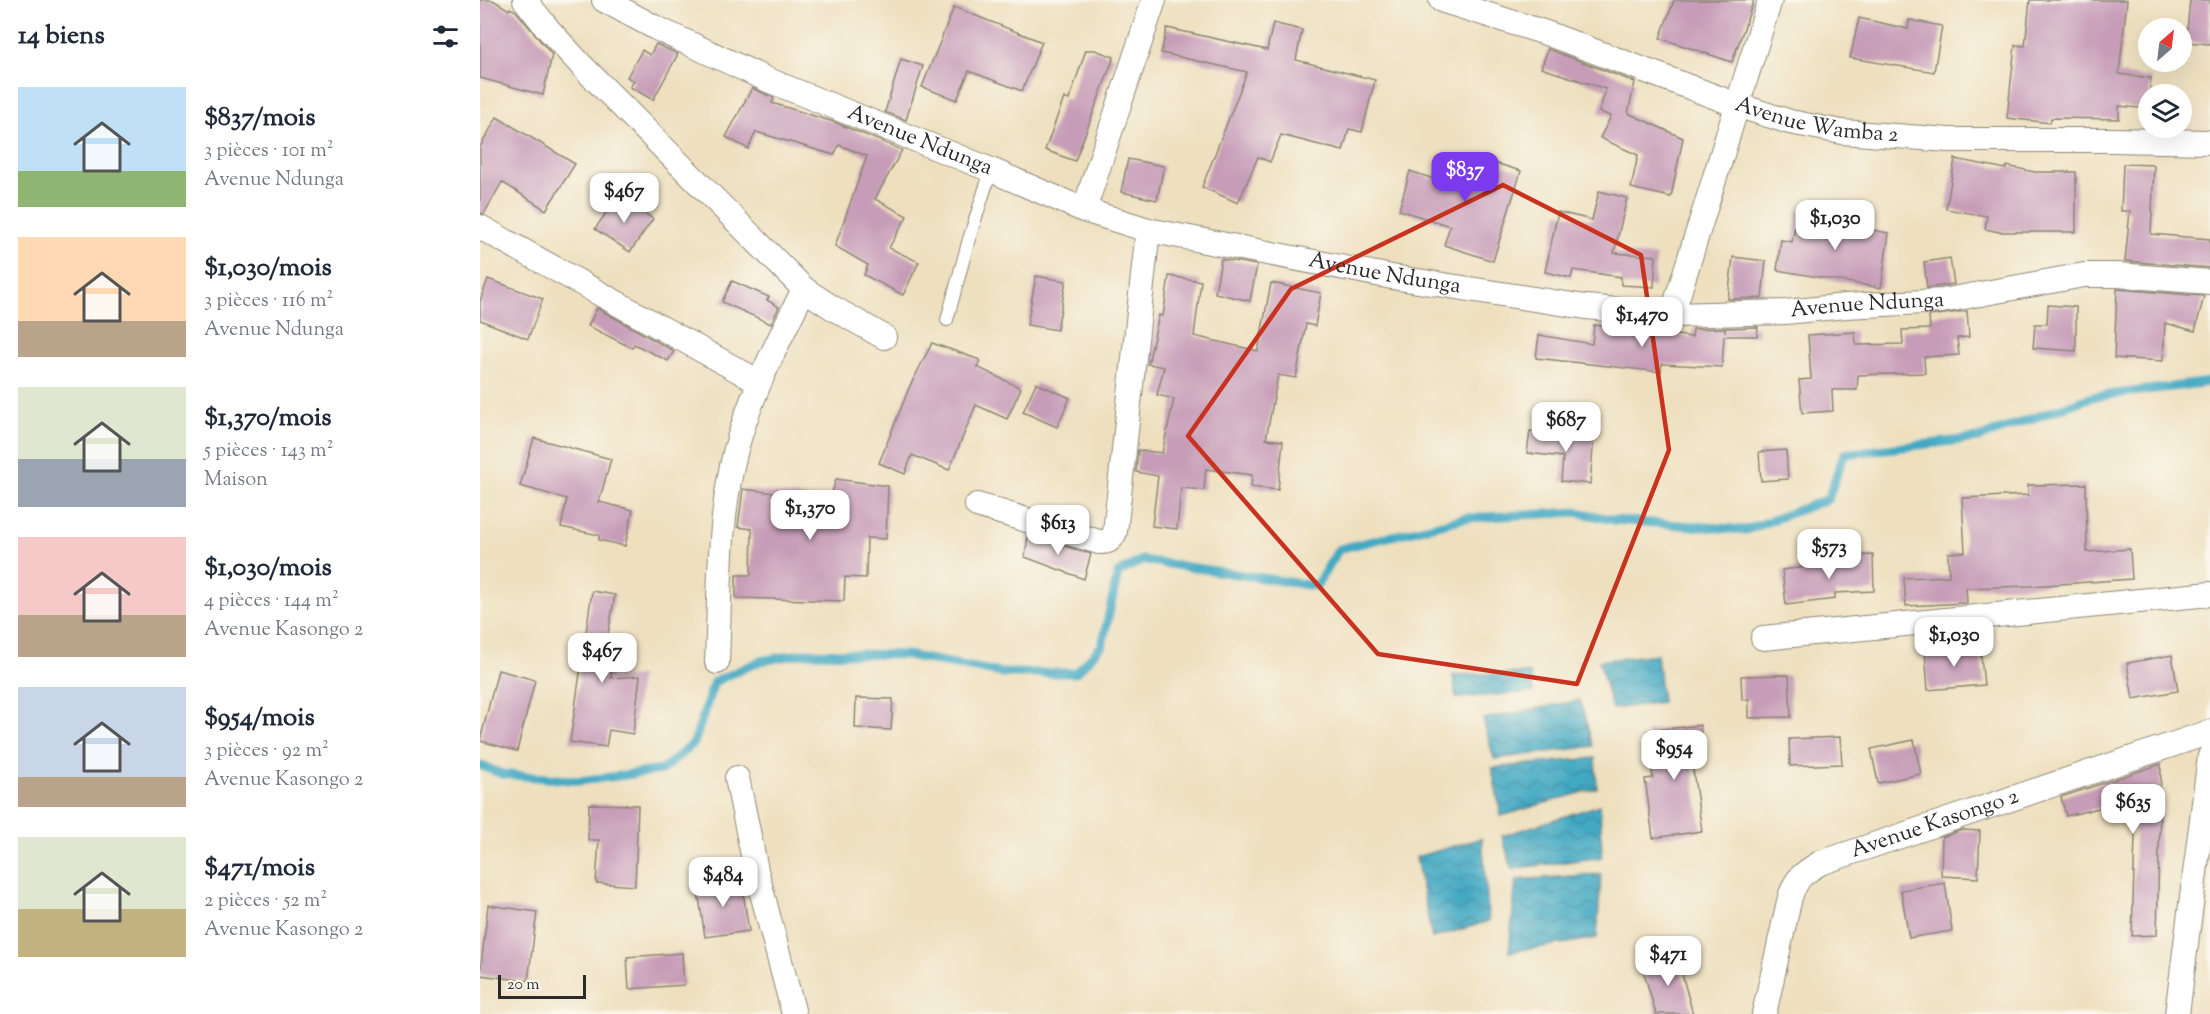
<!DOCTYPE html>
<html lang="fr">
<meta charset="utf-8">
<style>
:root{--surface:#fff;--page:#f6f6f7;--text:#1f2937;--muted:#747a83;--accent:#7c3aed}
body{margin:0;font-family:"Sorts Mill Goudy",serif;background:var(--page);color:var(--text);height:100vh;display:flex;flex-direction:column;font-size:22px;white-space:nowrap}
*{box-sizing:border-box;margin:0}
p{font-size:20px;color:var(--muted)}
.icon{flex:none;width:33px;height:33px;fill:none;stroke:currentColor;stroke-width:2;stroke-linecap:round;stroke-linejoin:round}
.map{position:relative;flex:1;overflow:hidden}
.sheet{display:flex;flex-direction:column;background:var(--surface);width:480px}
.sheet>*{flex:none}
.needle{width:39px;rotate:28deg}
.tools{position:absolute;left:1658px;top:18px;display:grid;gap:12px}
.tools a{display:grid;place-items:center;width:54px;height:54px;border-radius:50%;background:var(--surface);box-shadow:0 6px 24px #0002;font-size:30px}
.scale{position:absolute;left:18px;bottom:15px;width:88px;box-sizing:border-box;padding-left:6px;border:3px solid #2b2b2b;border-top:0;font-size:16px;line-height:21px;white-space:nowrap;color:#2b2b2b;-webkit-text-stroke:4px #fbf7ec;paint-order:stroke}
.price{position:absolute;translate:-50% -51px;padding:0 14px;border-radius:12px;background:#fff;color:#222;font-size:20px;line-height:39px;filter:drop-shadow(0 2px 3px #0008)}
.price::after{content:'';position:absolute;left:50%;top:36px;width:18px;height:14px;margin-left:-9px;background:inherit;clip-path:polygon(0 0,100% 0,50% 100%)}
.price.active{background:var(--accent);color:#fff}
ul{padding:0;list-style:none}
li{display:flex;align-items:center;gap:18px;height:150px;padding:0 18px}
li span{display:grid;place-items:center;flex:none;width:168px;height:120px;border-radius:0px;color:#555}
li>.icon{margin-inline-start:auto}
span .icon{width:72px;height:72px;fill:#fffc;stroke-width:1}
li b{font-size:26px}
h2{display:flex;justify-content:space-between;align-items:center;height:72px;padding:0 18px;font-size:26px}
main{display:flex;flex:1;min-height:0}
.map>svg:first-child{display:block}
</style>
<main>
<section class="sheet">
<h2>14 biens<svg class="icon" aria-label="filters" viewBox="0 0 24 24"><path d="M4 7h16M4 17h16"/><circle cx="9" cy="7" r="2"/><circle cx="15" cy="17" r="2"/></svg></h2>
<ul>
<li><span style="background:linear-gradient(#bfe0f5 70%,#8fb573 0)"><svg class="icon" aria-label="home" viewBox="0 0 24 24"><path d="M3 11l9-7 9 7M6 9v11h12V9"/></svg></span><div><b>$837/mois</b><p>3 pièces · 101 m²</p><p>Avenue Ndunga</p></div></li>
<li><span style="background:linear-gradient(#ffd9b3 70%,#b9a48a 0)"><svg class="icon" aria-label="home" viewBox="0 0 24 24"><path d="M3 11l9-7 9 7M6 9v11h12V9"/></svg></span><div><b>$1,030/mois</b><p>3 pièces · 116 m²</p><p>Avenue Ndunga</p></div></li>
<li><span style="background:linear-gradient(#dfe7d0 60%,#9aa5b1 0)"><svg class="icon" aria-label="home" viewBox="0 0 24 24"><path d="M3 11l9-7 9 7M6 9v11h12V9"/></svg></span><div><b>$1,370/mois</b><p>5 pièces · 143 m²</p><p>Maison</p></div></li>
<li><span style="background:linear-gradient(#f6c9c9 65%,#b9a48a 0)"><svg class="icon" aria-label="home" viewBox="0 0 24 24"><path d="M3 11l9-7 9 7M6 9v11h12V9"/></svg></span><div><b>$1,030/mois</b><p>4 pièces · 144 m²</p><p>Avenue Kasongo 2</p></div></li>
<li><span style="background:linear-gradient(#c9d6e8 75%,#b9a48a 0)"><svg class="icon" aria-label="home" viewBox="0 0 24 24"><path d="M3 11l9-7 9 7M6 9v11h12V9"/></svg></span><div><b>$954/mois</b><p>3 pièces · 92 m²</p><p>Avenue Kasongo 2</p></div></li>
<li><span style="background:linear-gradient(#dfe7d0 60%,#c2b280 0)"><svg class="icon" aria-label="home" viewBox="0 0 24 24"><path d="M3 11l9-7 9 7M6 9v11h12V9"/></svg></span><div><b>$471/mois</b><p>2 pièces · 52 m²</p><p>Avenue Kasongo 2</p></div></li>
</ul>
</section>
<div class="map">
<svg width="1730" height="1014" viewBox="0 0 1730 1014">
<defs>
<pattern id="water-waves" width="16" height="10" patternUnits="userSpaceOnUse" patternTransform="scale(1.5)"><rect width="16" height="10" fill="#43a9c3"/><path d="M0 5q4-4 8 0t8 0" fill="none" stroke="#388a9f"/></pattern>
</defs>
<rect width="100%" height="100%" fill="#fbf7ec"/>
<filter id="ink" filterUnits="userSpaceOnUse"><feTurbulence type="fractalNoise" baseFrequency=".0167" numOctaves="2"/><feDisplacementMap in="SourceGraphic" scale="12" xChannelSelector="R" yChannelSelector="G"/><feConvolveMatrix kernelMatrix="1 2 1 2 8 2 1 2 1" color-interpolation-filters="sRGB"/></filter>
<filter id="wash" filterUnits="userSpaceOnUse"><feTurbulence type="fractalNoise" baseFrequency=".008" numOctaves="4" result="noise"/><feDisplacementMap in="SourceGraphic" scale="24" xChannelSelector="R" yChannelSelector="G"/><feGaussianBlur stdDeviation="1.35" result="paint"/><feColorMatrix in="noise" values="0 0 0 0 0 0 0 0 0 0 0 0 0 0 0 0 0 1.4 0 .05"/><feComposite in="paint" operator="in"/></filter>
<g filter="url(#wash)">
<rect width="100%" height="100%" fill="#eee0bf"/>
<!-- water -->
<g fill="url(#water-waves)" stroke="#376a77" stroke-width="1.5">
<path d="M1177 654 1182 702 1132 709 1119 661Z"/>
<path d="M1050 673 1053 692 976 698 973 675Z"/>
<path d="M1100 700 1113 746 1014 759 1003 719Z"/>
<path d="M1115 758 1117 788 1021 816 1012 768Z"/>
<path d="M1120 805 1122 857 1032 869 1022 836Z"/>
<path d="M1002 838 1009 921 952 938 936 857Z"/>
<path d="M1121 874 1117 938 1029 952 1036 880Z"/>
</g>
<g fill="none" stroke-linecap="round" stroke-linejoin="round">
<!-- stream -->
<path stroke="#43a9c3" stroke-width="9" d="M0 765 22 774 100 781 182 770 214 743 234 682 280 661 326 653 426 655 522 673H596L622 645 638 573 662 560 836 586 859 549 986 518 1097 512 1134 520 1266 530 1348 499 1364 454 1498 438 1612 397 1730 382"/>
</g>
<g id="blocks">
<!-- building -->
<g fill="#c69cb8">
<path d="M0 0H13L29 10 30 8 36 11 72 55 63 95 0 78Z"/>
<path d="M1194 0H1274L1252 62 1180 38Z"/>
<path d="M1550 0H1647L1639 74 1671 78 1668 109 1639 106V119L1571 118 1570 123 1527 118 1535 45 1545 46Z"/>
<path d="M1710 0H1730V44L1706 42Z"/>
<path d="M474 7 562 42 542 91 489 71 477 100 442 87Z"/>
<path d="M1379 18 1428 29 1429 20 1462 26 1454 72 1370 58Z"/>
<path d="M793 23 822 30 816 60 895 80 882 132 869 129 863 151 801 135 790 162 778 157 758 203 722 187 767 72 681 53 687 28 787 50Z"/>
<path d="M176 44 198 54 173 100 150 87 154 81 147 77 162 50 170 55Z"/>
<path d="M1068 49 1155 82 1148 113 1203 138 1191 197 1151 188 1158 155 1120 138 1131 116 1119 112 1126 89 1061 68Z"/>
<path d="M606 50H615L634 57 595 161 565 150 584 98 589 100Z"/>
<path d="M421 59 443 66 426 120 405 112Z"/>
<path d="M272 88 294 98 292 103 354 122 422 150 395 199 427 216 409 248 439 262 423 295 384 275 388 265 355 246 387 156 359 145 354 155 276 132 268 149 246 137Z"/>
<path d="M17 117 95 164 66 210 22 182 4 214 0 213V147Z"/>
<path d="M648 159 684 166 677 200 641 192Z"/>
<path d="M960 159 999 171 1002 159 1041 171 1013 261 964 245 970 226 919 210 930 171 954 179Z"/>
<path d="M1475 159 1526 169 1527 166 1555 172H1596V232H1519L1505 229 1507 216 1466 209Z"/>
<path d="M1643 164 1674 165 1671 234 1730 239V268L1645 261 1650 211H1641Z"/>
<path d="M1119 191 1147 198 1134 253 1176 256 1174 287 1141 285V277L1093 270 1091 278 1065 272 1078 212 1112 220Z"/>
<path d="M138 195 173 219 150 252 115 229Z"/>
<path d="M1318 211 1365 219 1364 225 1409 233 1401 288 1297 270 1301 240 1312 242Z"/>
<path d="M1253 257 1286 261 1282 298 1248 299Z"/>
<path d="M1470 258 1474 284 1447 288 1444 262Z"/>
<path d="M741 259 777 265 770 301 735 293Z"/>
<path d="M556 276 586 281 577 330 547 325Z"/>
<path d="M689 276 721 281 714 336 778 351 791 283 841 293 835 326 826 324 816 378 798 375 786 439 803 441 798 490 771 487 772 475 726 469 724 490 701 488 697 529 672 526 678 476 656 472 658 450 682 453 694 399 677 395 684 367 668 364 679 315 683 316Z"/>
<path d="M8 279 63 299 48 339 0 320V301Z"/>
<path d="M252 281 289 297 287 300 299 307 291 324 242 302Z"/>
<path d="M1637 289 1724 296 1715 331 1685 323 1683 361 1634 358Z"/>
<path d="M1568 305 1596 307V351L1553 348 1555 324H1567Z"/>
<path d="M117 308 194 351 188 361 154 344 152 348 108 326Z"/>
<path d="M1487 311 1489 337 1477 338 1479 355 1444 357 1445 373 1378 375 1377 390H1352L1353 411 1322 413 1319 380 1331 379 1328 335 1375 332 1376 345 1423 344 1422 330 1450 329 1449 316Z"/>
<path d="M1114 325 1212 337 1213 329 1245 328V332V328L1278 327 1277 336H1244L1242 367 1182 364 1181 372 1056 358 1059 335 1112 344Z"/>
<path d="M452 343 500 360 497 367 541 388 527 419 496 405 469 470 432 455 425 474 399 463 429 388Z"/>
<path d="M556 383 590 398 577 427 543 412Z"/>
<path d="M1050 431 1114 436 1110 484 1081 481 1083 457 1047 453Z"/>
<path d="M54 438 131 459 119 502 153 510 145 546 119 540V535L81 527 87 499 40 486Z"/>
<path d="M1306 450 1308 479 1281 481 1279 452Z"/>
<path d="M356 479 408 486 406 539 387 538 386 578 365 577 364 601 256 598V575H271L272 529 258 527 263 489 350 500Z"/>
<path d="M1606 484 1607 552 1650 549 1652 579 1551 586 1486 588 1487 603 1426 606 1424 578 1469 576 1468 553 1485 552 1482 498 1548 495V485Z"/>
<path d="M548 535 611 554 604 579 545 557Z"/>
<path d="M1393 555 1394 591 1355 593V599L1306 605 1302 570 1367 562V556Z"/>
<path d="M112 591 135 595 123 662 133 664 131 678 160 676 153 734 129 730 126 747 90 742Z"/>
<path d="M1500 647 1504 685 1448 690 1445 651Z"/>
<path d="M1692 655 1698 691 1653 699 1647 663Z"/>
<path d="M18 670 55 680 37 751 0 741Z"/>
<path d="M1309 675 1311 717 1269 718V699L1262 700 1261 676Z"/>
<path d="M376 698 413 699 411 730 375 728Z"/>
<path d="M1220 725 1224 756 1211 757 1222 831 1173 838 1165 779 1173 778 1167 731Z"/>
<path d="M1360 737 1362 764 1310 766 1309 739Z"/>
<path d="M1434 740 1441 774 1398 783 1391 749Z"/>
<path d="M1681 764 1677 935 1652 936 1656 799 1586 816 1581 797Z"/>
<path d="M109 804 158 805 155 886 116 883 119 840H108Z"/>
<path d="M1482 830 1500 831 1498 878 1461 876 1462 837Z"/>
<path d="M261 879 269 931 225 937 217 885Z"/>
<path d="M1465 883 1472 931 1429 938 1421 890Z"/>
<path d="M8 905 57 912 48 981 0 975Z"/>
<path d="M202 953 204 985 149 989 147 957Z"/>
<path d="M1197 956 1213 1014H1176L1162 966Z"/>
</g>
</g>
</g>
<g filter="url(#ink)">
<use href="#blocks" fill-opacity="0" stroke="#8c8675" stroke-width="1.5"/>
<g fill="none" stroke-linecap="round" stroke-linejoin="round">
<!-- lane casing -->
<g stroke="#8c8675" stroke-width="14">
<path id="lane" d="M467 320 489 239 511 170"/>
</g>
<!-- street casing -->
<g stroke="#8c8675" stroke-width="26">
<g id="street">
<path d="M45 0 68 29 102 66 324 289 353 308 404 337"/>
<path id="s1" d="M124 0 176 28 288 80 511 170 604 210 668 230 912 277 1106 307 1192 315 1305 312 1366 306 1462 301 1604 275H1637L1730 282"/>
<path id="s2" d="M961 0 1066 33 1257 105 1310 122 1362 132 1469 140H1632L1730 142"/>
<path d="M604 210 674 0"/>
<path d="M0 227 279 382"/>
<path d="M1192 315 1290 0"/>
<path d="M497 505 619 542C628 542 631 541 635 532L668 230"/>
<path d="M1283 638 1730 594"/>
<path d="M237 662C240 593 238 521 255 453 270 395 298 342 324 289"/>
<path d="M257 778 276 870 314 1014"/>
<path id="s3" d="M1284 1014 1310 897C1317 877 1322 874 1340 863L1730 732"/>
<path d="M1697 1014 1730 756"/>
</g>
</g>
<!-- lane -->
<use href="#lane" stroke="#fff" stroke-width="12"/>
<!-- street -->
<use href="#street" stroke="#fff" stroke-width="24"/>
</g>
</g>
<!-- marked area -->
<path fill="none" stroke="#c8321e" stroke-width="4.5" stroke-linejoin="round" d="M1023 185 1161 255 1189 450 1097 684 898 654 708 436 811 289Z"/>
<g text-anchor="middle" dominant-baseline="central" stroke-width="4.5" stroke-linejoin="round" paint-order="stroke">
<!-- street labels -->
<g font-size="22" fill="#2b2b2b" stroke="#fbf7ec">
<text stroke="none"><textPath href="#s2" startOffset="396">Avenue Wamba 2</textPath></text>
<text stroke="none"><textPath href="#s1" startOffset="346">Avenue Ndunga</textPath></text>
<text stroke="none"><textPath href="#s1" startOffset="832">Avenue Ndunga</textPath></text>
<text stroke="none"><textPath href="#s1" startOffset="1318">Avenue Ndunga</textPath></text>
<text stroke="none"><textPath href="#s3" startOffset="288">Avenue Kasongo 2</textPath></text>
</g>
</g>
</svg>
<div class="tools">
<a><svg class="needle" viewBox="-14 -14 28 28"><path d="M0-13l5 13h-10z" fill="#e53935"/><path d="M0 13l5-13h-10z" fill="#747a83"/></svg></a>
<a><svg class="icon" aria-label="layers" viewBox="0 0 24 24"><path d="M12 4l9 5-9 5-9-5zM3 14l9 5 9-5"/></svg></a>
</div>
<div class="scale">20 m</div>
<b class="price active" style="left:985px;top:203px">$837</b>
<b class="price" style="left:144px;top:224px">$467</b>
<b class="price" style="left:1355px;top:251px">$1,030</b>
<b class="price" style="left:1162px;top:348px">$1,470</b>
<b class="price" style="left:1086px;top:453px">$687</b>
<b class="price" style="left:330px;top:541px">$1,370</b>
<b class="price" style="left:578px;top:556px">$613</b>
<b class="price" style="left:1349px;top:580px">$573</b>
<b class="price" style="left:1474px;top:668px">$1,030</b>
<b class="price" style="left:122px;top:684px">$467</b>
<b class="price" style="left:1194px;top:781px">$954</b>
<b class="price" style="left:1653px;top:835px">$635</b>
<b class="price" style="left:243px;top:908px">$484</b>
<b class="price" style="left:1188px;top:987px">$471</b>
</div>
</main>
